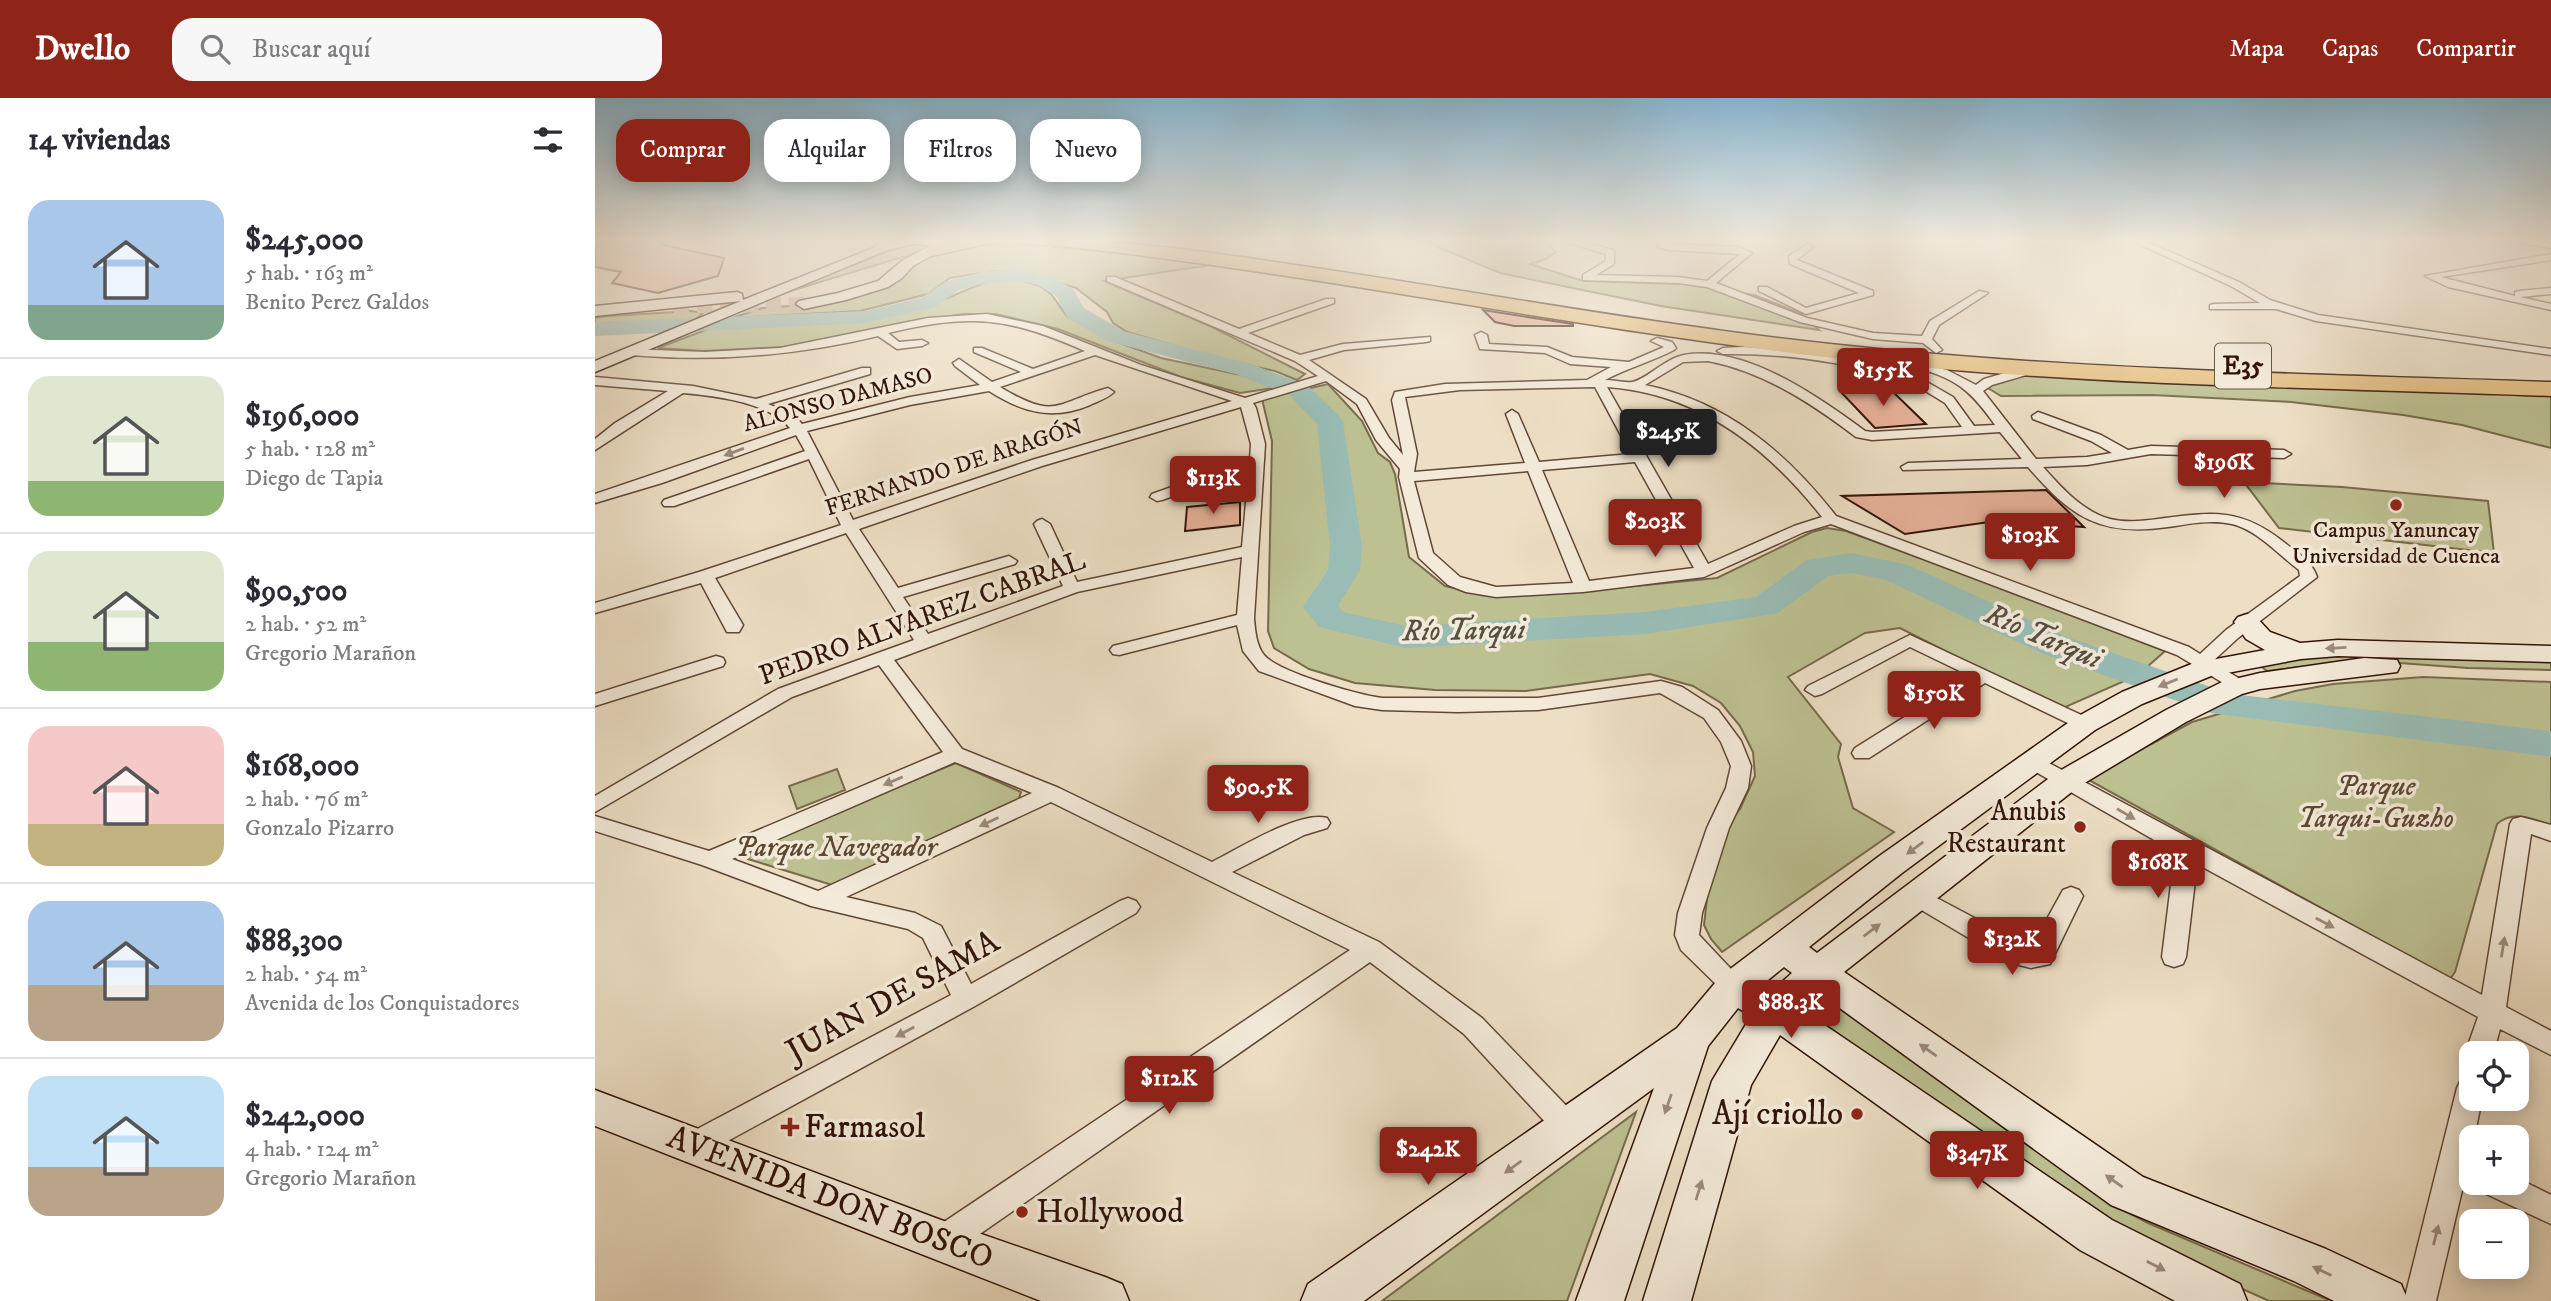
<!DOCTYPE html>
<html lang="es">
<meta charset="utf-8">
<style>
:root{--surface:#fff;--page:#f7f7f7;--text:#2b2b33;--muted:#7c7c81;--line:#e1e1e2;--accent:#8f2418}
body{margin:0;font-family:"IM FELL DW Pica",serif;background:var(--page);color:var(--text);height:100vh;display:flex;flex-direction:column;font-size:26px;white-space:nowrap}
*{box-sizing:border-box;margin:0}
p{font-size:23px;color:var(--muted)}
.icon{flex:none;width:38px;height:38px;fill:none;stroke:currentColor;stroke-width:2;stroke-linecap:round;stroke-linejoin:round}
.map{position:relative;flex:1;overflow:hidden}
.details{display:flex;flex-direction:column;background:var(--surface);width:595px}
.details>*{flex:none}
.top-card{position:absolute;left:21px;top:21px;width:665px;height:63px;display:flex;gap:14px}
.buttons{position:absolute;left:1864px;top:943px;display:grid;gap:14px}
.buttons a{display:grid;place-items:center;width:70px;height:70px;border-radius:14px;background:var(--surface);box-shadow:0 4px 18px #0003;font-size:35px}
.price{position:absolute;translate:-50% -60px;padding:0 16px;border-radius:7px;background:var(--accent);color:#fff;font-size:23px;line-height:46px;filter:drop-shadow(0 2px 4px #0008)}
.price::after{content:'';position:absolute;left:50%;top:42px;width:21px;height:16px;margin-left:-10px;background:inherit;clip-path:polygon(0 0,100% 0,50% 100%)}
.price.on{background:#222;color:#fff}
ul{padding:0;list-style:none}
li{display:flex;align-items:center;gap:21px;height:175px;padding:0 28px}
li+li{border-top:2px solid var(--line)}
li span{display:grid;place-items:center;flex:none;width:196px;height:140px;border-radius:21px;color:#555}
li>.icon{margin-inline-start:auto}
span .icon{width:84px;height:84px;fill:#fffc;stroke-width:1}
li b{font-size:30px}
h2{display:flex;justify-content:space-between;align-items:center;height:84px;padding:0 28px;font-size:30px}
.tag{padding:0 24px;border-radius:21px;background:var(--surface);box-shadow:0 4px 18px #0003;font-size:24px;line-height:63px}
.tag.on{background:var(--accent);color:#fff}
header{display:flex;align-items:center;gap:42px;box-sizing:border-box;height:98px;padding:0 35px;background:var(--accent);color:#fff}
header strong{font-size:33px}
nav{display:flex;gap:38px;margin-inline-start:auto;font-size:24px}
.search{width:490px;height:63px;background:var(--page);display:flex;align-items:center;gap:18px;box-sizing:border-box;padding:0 24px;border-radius:21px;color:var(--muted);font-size:26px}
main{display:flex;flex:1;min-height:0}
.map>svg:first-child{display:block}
</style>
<header>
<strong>Dwello</strong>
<div class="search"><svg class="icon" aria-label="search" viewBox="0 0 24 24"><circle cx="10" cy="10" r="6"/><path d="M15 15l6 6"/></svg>Buscar aquí</div>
<nav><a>Mapa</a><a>Capas</a><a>Compartir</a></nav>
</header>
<main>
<section class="details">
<h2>14 viviendas<svg class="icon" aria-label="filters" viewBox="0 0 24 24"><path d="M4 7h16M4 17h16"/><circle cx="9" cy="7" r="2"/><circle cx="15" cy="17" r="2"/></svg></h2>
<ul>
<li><span style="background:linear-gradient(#a9c7e8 75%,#7fa58c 0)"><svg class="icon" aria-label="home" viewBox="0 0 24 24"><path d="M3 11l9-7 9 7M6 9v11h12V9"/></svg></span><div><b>$245,000</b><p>5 hab. · 163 m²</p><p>Benito Perez Galdos</p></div></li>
<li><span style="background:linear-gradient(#dfe7d0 75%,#8fb573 0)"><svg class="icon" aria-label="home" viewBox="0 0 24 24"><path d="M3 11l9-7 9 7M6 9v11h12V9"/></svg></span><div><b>$196,000</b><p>5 hab. · 128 m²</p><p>Diego de Tapia</p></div></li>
<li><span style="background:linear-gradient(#dfe7d0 65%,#8fb573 0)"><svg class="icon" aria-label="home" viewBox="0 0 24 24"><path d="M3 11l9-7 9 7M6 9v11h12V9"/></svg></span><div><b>$90,500</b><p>2 hab. · 52 m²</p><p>Gregorio Marañon</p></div></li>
<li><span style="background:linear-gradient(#f6c9c9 70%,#c2b280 0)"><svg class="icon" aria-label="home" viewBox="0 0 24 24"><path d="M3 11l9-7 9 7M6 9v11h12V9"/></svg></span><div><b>$168,000</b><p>2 hab. · 76 m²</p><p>Gonzalo Pizarro</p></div></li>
<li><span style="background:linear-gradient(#a9c7e8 60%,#b9a48a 0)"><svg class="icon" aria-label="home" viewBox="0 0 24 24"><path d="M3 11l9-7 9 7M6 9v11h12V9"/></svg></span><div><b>$88,300</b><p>2 hab. · 54 m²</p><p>Avenida de los Conquistadores</p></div></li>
<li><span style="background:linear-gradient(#bfe0f5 65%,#b9a48a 0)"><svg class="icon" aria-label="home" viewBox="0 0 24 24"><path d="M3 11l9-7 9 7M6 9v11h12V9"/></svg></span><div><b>$242,000</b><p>4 hab. · 124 m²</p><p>Gregorio Marañon</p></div></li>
</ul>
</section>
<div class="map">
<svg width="1956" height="1203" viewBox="0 0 1956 1203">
<rect width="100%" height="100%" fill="#eddfc5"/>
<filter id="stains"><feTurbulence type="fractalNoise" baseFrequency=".00286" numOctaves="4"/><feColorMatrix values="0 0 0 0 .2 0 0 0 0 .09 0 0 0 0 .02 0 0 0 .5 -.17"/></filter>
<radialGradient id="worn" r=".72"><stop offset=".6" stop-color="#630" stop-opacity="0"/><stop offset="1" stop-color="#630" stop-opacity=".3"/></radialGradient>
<!-- green -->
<g fill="#bdc192" stroke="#786a4c" stroke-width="2">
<path d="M826 142H950L961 154 951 161 935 166 988 183 1091 186 1159 197 1205 215 1224 232 1066 208 905 175Z"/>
<path d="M339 145 337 150 179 198 312 146Z"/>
<path d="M417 145 629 165 509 183 615 228 710 276 702 282 680 273 633 263 532 234 518 225 512 214 481 190 431 175 399 173 355 180 333 196 265 213 137 220 167 210 223 206 269 195 329 158 380 147Z"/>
<path d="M400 180 423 181 445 188 456 196 472 218 511 240 566 260 655 279 678 290 645 295 619 288 586 279 463 231 401 216H368L312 225 189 249 108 253 63 250 113 231 288 219 331 209Z"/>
<path d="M97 213 108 215 98 224 0 225V220L13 218Z"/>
<path d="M1408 276 1956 297V350L1867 327 1808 317 1696 304 1557 297 1406 298 1393 290Z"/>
<path d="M733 286 767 323 783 355 795 364 800 376 814 459 850 488 901 499 989 493 1122 480 1217 434 1232 430 1251 433 1383 481 1570 553 1543 577 1466 611 1305 530 1270 535 1193 579 1246 646 1243 659 1258 710 1299 734 1127 854 1116 841 1109 827 1115 775 1133 726 1145 711 1160 678 1158 654 1145 628 1126 605 1098 588 1055 576 931 593 840 592 760 585 714 571 679 550 673 533 677 343 667 301Z"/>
<path d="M1649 384 1747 389 1893 403 1899 455 1684 430Z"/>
<path d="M1753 554 1956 559V572L1873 570 1763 562 1672 573 1664 567Z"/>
<path d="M1828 579 1956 584V727C1936 721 1919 711 1902 726L1860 874 1855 881 1492 681 1597 624 1670 602 1700 593 1738 586Z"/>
<path d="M361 665 426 694 422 706 237 787 153 761 157 748Z"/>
<path d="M242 671 250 692 202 711 194 688Z"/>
<path d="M1224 903 1237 905 1511 1103 1553 1125 1736 1203H1674L1547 1145 1460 1094 1231 927 1218 914 1216 907Z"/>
<path d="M1041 1014 972 1203H787Z"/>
</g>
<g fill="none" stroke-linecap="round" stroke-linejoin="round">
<!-- river -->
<path fill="#99bcb5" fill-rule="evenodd" d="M425 171 457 179 478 191 489 210 528 233 656 266 712 287 744 318 748 324 767 448 765 472 743 508 748 514 811 528 1050 514 1161 499 1212 462 1256 455 1313 467 1472 539 1636 596 1956 633V659L1616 615 1446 555 1291 482 1256 475 1233 478 1183 515 1050 536 811 550 724 529 708 509 733 472 735 448 722 326 694 297 640 276 512 243 472 219 462 199 443 187 425 183 391 185 364 192 340 209 271 225 0 238V224L271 213 326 200 350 184 390 173Z"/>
</g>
<!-- building -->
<g fill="#e7b199" stroke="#321407" stroke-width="2">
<path d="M0 142H67L68 147 129 160 123 178 63 195 17 185 26 174 0 169Z"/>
<path d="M888 212 978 226V228H919L900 224Z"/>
<path d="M1294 290 1331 326 1280 330 1245 293Z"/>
<path d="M1451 392 1489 429 1401 423 1310 436 1247 398Z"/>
<path d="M645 404V427L590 433 592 409Z"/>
</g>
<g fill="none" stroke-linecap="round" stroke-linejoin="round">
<!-- secondary-tunnel -->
<path stroke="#c8b69f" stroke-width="15" stroke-dasharray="15 8" stroke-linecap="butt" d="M79 208 209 206"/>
<!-- street casing -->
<g stroke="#614736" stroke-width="3">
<g id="street">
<path d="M964 142H980L1019 152V166L1001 177 1083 179 1112 183 1145 156 1073 152 1063 149 1062 142H1072L1073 146 1142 149 1157 155 1121 185 1212 220 1278 235 1327 238 1335 223 1384 193 1393 195 1344 227 1337 241 1347 252 1341 255 1328 245 1278 241 1205 224 1112 189 1083 185 988 182V177L1011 163V156Z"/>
<path d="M1535 142H1548L1644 184 1675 202 1723 217 1956 251V257L1721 223 1681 211H1615V207L1619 206 1665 205 1636 188Z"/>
<path d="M1213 146 1218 149 1202 162 1278 193V197L1211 216 1164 193V189H1172L1211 210 1264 195 1195 166 1194 158Z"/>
<path d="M1956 156V162L1846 179 1920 198V194L1924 193 1956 190V196L1925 199 1956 206V212L1853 189 1830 178Z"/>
<path d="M512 179H520L644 231 731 201H739V205L653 235 705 257 748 246 835 239V243L831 244 749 252 714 262 771 301 794 340 808 357 797 302 800 294 850 286 992 282 1016 269 975 266 950 255 885 251 880 237 886 234 892 237 894 246 952 249 977 259 1034 264 1069 249 1056 243 1062 240 1077 244 1081 250 1079 252C1056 264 1032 270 1010 282 1018 282 1029 285 1037 284 1051 282 1069 261 1089 257 1149 246 1224 299 1270 333L1277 334 1367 329 1350 305 1314 283 1312 280 1318 276 1358 299 1379 328 1400 327C1371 285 1356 279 1308 266V262L1352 272 1381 287 1389 281 1441 266 1445 267V273L1397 287 1388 293 1441 361 1492 359 1517 355 1496 343 1438 321 1437 318 1443 314 1506 337 1533 352 1556 348 1689 352 1696 356 1689 360 1556 356 1492 367 1448 369C1466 389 1488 414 1515 421 1531 425 1548 423 1563 421 1617 414 1645 409 1690 445 1702 455 1717 463 1722 479L1643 540 1617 564 1650 584 1652 588 1650 592 1643 594 1582 557 1236 426 1209 434 1109 479 988 494 901 499 871 494 853 487 824 460 804 379 805 371 781 342 762 306 731 283 658 305 661 310 670 346 659 520C660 532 661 547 669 557 683 574 763 597 787 600H943L1066 583 1087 589 1123 612 1146 643 1156 668 1153 690 1134 730 1107 815 1104 837 1152 888 1148 895 1139 898 1130 895 1086 852 1080 837 1083 815 1112 730 1131 690 1136 668 1126 644 1109 620 1065 595 943 612 863 614 787 612 760 608 664 573 648 553 642 527 524 557 518 556 515 552 518 548 642 517 647 459 482 494 299 562 367 651 464 690 617 764C643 751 705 712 732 720L735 725 732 730 709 737 637 774 784 844 887 920 983 1020 987 1029 983 1038 973 1042 963 1038 869 936 775 864 359 1154 348 1158 337 1154 332 1143 337 1132 755 852 456 704 251 799 320 815 346 828 376 886 525 803 533 800 541 803 545 809 541 815 380 908 107 1057 97 1061 87 1057 82 1048 87 1039 356 897 328 840 313 831 216 808 107 767 0 733V718L114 753 348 654 284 567 197 599 0 714V698L183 591 319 542 251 435 120 480 148 527 144 534H132L106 485 0 515V505L104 474 246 427 214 361 79 408H69L67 405 69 402 210 353 201 337 67 385 0 405V396L195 330C173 304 121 298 88 295L0 352V341L20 325 73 293 0 287V279L98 288 161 301 267 270H275V276L173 306 198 316 207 326 315 299 385 287 360 268 358 265 364 261 397 284 426 274 379 254V250H387L438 271 490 253C411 219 378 215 293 235L304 244 327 242 333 245 327 248 302 251 283 238C200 258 120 264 35 257L29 254 35 251 110 254 185 250 333 220 392 216 448 228 546 267 650 300 723 278 700 263 512 183ZM500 257 637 303 437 362 258 422 212 333 315 307 394 293C427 314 457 323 495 307 503 303 513 300 519 294L513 290C460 305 461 323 405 289ZM1113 263C1169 274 1216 305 1261 339L1277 342 1405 334 1427 361 1313 365 1306 369 1308 372 1433 369C1476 419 1505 439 1573 429 1594 426 1616 421 1637 426 1662 432 1684 457 1704 472L1705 478 1631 532 1605 556 1594 549 1241 418C1191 354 1132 304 1050 287L1088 264ZM1000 289 1036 356 944 364 923 316 917 312 911 316 930 365 819 374 822 356 810 299 865 292ZM1012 289C1103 295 1172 349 1227 419L1199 428 1113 466ZM646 309 656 346 655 361 557 396 555 399 562 403 567 402 654 371 647 449 482 484 455 426 447 421 442 423 439 426 468 488 333 536 308 499 420 466 422 463 414 458 303 490 264 431 447 368ZM1040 364 1099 470 994 483 947 372ZM933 373 978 485 901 489 865 479 838 455 819 383ZM360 664 437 695 223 793 137 761Z"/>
<path d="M1145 249C1179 250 1278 253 1303 274L1297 278C1241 263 1186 255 1128 256L1122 253 1128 250Z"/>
<path d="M1315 537 1497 622 1500 626 1497 630H1483L1390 585 1274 660H1260L1257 655 1260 650 1375 578 1315 549 1227 596 1220 598 1210 592 1213 588Z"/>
<path d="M121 558 128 560 130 564 128 568 0 608V596Z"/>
<path d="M1439 657 1887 897 1915 726 1918 721 1926 719 1956 727V743L1936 736 1911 909 1956 933V957L1905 931 1898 956H1876L1874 964 1870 956 1883 919 1602 766 1591 859 1588 866 1579 869 1570 866 1567 859 1580 754 1432 669 1429 664 1432 659Z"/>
<path d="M1321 789 1436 850 1468 792 1476 789 1484 792 1488 798 1455 866 1436 870 1416 865 1313 804 1309 798 1313 792Z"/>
<path d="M1876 978V1001H1887L1879 1040H1876V1085H1880L1876 1086 1869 1084 1841 1203H1809L1862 990 1866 982Z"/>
<path d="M1922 1080 1956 1097V1126L1889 1095 1885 1085H1922Z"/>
</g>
</g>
<!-- secondary casing -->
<g stroke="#321407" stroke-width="3">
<g id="secondary">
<path d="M298 142H350L356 146 318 168 307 180 293 189 251 202 209 211 201 206 204 203 243 195 283 183 308 162 337 147 318 146 292 152 0 274V263L146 203 0 218V208L142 194 147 196 148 202Z"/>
<path d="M1924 142H1956V150L1926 145Z"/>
<path d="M1652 516 1661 519 1675 534 1705 545 1743 542 1956 548V564L1743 558 1706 561 1616 578 1547 606 1500 632 1307 775 1214 849 1222 855 1461 675 1571 612 1627 584 1665 575 1769 560 1802 562 1805 568 1802 574 1665 591 1647 596 1591 624 1483 689 1249 874 1548 1079 1731 1151 1806 1186 1813 1203H1739L1699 1183 1516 1107 1224 895 1206 911 1517 1122 1645 1186 1652 1203H1580L1485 1152 1185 937 1156 987 1096 1203H1048L1117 983 1156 918 1143 910 1113 948 1029 1203H981L1059 990 769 1203H706L713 1186 1082 930 1126 878 1283 759 1480 620 1527 594 1599 565 1670 552 1651 541 1639 524 1643 519ZM1189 869 1197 875 1177 893 1167 887Z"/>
<path d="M0 992 346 1122 510 1179 527 1186 534 1203H446L0 1028Z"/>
</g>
</g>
<!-- highway casing -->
<g stroke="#321407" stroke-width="3">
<g id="highway">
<path d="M287 142H306L287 154 279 149Z"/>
<path d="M358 142H397L395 145 337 158 329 153 331 149Z"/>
<path d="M450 142C539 142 627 156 714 169 855 190 995 215 1136 234 1408 271 1682 275 1956 284V298C1714 289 1471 288 1230 259 972 229 717 175 458 147Z"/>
</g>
</g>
<!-- street -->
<use href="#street" fill="#f3ead9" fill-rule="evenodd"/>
<!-- secondary -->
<use href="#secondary" fill="#f3ead9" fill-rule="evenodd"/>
<!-- highway -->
<use href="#highway" fill="#e6c082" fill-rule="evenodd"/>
</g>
<!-- one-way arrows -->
<defs><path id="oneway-solid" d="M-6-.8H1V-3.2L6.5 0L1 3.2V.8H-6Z" transform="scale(1.75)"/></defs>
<g fill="#9c8a7a">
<use href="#oneway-solid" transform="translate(139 354) rotate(160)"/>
<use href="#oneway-solid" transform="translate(1741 550) rotate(177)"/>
<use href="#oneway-solid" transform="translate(1573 585) rotate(158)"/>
<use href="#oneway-solid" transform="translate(298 683) rotate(157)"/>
<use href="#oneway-solid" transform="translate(1531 716) rotate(30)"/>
<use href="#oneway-solid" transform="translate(394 724) rotate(155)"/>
<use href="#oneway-solid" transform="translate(1320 750) rotate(144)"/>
<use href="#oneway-solid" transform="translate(1730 825) rotate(28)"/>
<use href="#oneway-solid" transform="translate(1277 832) rotate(-37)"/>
<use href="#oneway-solid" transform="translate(1908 849) rotate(-81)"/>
<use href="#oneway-solid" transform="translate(310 934) rotate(152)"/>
<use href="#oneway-solid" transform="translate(1333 952) rotate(-145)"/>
<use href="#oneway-solid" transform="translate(1073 1006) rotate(109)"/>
<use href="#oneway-solid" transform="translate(918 1069) rotate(144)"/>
<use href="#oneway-solid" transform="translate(1519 1083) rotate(-145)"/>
<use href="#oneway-solid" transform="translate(1104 1092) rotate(-73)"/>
<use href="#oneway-solid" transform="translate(1841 1137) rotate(-76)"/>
<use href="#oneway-solid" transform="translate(1561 1168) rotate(27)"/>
<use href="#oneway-solid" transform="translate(1727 1173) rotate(-154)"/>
</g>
<!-- sky -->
<linearGradient id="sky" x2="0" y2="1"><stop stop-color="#88b7d4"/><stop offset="0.46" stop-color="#f7f1e5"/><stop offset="1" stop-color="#f7f1e5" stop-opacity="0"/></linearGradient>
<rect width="1956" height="310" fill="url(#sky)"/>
<!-- markers -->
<g fill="#8f2418" stroke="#f3ead9" stroke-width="2.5">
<circle cx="1801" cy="407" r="7"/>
<circle cx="1485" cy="729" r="7"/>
<circle cx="1262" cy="1016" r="7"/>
<path d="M191.5 1018.5h7v7h7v7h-7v7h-7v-7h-7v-7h7z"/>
<circle cx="427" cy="1114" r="7"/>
</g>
<g text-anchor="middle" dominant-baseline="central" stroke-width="7" stroke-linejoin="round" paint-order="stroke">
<!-- far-street labels -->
<g font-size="23" fill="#321407" stroke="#f3ead9">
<text transform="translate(243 302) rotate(-15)">ALONSO DAMASO</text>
<text transform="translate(359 370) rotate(-18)">FERNANDO DE ARAGÓN</text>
</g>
<!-- far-poi labels -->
<g font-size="23" fill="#321407" stroke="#f3ead9">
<text x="1801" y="432">Campus Yanuncay<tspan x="1801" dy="26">Universidad de Cuenca</tspan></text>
</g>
<!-- shield labels -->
<rect fill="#f3ead9" stroke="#6c5446" stroke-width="2" x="1620" y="245.5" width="56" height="45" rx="5"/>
<g font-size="26" font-weight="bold" fill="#321407">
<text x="1648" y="268">E35</text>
</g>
<!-- street labels -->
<g font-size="28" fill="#321407" stroke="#f3ead9">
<text transform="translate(327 520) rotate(-20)">PEDRO ALVAREZ CABRAL</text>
</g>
<!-- park labels -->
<g font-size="28" font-style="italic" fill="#5c4831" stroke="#f3ead9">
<text x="1781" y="688">Parque<tspan x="1781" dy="32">Tarqui-Guzho</tspan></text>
<text x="241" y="749">Parque Navegador</text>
</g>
<!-- poi labels -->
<g font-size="28" fill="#321407" stroke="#f3ead9" text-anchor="end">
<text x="1471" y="713">Anubis<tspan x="1471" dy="32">Restaurant</tspan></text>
</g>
<!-- water labels -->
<g font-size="30" font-style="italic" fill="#564f44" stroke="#f3ead9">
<text transform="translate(869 533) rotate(-1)">Río Tarqui</text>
<text transform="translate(1448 539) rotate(23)">Río Tarqui</text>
</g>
<!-- near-street labels -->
<g font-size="33" fill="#321407" stroke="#f3ead9">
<text transform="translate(298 899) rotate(-29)">JUAN DE SAMA</text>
<text transform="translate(235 1100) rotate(21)">AVENIDA DON BOSCO</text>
</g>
<!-- near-poi labels -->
<g font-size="33" fill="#321407" stroke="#f3ead9" text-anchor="start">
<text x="1248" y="1016" text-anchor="end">Ají criollo</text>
<text x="209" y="1029">Farmasol</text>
<text x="441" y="1114">Hollywood</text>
</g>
</g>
<rect width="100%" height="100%" filter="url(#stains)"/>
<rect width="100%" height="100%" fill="url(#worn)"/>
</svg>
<div class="buttons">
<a><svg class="icon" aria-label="locate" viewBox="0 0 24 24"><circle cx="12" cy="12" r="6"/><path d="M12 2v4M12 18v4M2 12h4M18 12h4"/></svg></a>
<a>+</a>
<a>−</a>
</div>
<b class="price" style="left:1288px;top:310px">$155K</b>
<b class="price on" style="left:1073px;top:371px">$245K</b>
<b class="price" style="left:1629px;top:402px">$196K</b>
<b class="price" style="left:618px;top:418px">$113K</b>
<b class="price" style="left:1060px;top:461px">$203K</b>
<b class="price" style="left:1435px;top:475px">$103K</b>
<b class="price" style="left:1339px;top:633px">$150K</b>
<b class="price" style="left:663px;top:727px">$90.5K</b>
<b class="price" style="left:1563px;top:802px">$168K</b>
<b class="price" style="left:1417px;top:879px">$132K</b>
<b class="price" style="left:1196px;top:942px">$88.3K</b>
<b class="price" style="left:574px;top:1018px">$112K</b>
<b class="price" style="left:833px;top:1089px">$242K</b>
<b class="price" style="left:1382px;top:1093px">$347K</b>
<div class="top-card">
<a class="tag on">Comprar</a>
<a class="tag">Alquilar</a>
<a class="tag">Filtros</a>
<a class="tag">Nuevo</a>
</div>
</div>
</main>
